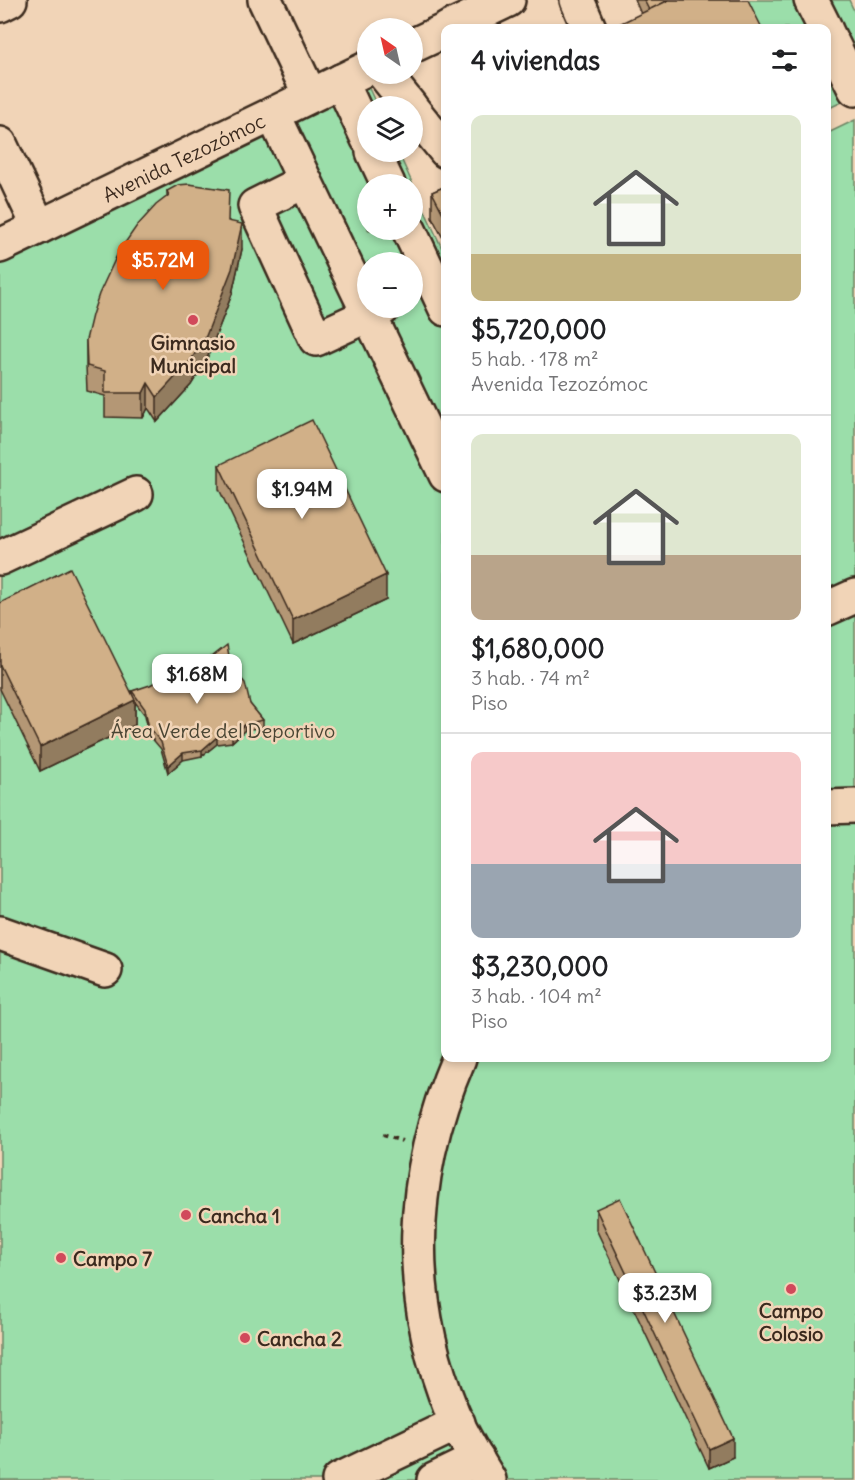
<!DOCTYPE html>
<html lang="es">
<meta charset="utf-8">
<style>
:root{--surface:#fff;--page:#f2f2f2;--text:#202124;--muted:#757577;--line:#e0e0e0;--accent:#ea580c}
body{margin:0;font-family:Delius,sans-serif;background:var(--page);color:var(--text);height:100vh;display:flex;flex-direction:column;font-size:22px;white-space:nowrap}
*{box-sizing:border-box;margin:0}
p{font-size:20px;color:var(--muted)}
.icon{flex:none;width:33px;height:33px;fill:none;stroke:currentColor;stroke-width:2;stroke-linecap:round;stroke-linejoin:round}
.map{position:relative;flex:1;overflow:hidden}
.details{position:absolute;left:441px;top:24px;width:390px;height:1038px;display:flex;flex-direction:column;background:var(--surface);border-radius:12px;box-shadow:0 3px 9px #0003}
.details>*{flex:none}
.needle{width:39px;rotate:326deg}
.tools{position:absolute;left:357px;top:18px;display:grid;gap:12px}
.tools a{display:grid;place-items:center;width:66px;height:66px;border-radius:50%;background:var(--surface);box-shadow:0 3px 9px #0003;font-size:30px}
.price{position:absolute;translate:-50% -51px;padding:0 14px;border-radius:12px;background:#fff;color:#222;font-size:20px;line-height:39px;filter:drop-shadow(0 2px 3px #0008)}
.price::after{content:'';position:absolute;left:50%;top:36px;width:18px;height:14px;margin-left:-9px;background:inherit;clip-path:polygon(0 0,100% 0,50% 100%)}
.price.current{background:var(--accent);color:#fff}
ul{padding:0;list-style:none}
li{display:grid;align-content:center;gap:12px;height:318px;padding:0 30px}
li+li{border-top:2px solid var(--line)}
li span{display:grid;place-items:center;height:186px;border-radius:12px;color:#555}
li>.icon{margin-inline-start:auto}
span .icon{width:108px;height:108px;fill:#fffc;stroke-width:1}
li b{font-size:26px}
h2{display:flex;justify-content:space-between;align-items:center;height:72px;padding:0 30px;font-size:26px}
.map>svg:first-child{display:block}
</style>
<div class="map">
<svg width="855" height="1480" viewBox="0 0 855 1480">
<rect width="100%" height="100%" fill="#f1d4b7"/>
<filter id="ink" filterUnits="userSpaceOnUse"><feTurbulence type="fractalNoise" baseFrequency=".0167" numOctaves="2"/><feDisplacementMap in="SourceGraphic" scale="12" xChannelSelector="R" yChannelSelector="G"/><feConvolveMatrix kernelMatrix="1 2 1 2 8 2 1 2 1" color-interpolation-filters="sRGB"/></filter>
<g filter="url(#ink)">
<!-- green -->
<g fill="#9bdeaa" stroke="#6b8464" stroke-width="1.5" fill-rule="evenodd">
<path d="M747 0H849L855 13V96L827 109 826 28H761Z"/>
<path d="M367 84 377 106H368V152H398L445 255 446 1058H826V134L855 120V1480H0V264ZM368 184H412V230H368ZM368 262H412V308H368Z"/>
</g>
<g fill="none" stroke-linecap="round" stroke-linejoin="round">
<!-- minor casing -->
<g stroke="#3b2a1e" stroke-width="38">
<g id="minor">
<path d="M265 0 310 95"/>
<path d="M577 0 589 28"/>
<path d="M811 0 825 28"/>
<path d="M0 5 10 0"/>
<path d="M449 28 508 0"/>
<path d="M826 31 855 89"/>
<path d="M412 46 446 30"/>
<path d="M384 74 410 106"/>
<path d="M341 81 368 139"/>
<path d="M412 109 446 151"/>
<path d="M273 114 446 475"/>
<path d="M0 144 39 227"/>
<path d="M373 152 388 184"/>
<path d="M305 181 255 206 316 339 383 308"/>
<path d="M409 230 446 309"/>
<path id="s1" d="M0 246 368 68"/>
<path d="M0 558 136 494"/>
<path d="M826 609 855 596"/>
<path d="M826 807 855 806"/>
<path d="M0 933 105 970"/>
<path d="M459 1058C409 1174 404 1294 452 1412 462 1436 476 1458 489 1480"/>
<path d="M339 1480 458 1423"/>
<path d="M434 1480 477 1459"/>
</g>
</g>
<!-- path -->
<path stroke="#3b2a1e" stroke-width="4" stroke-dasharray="4.5 4.5" stroke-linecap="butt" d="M383 1135 402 1141"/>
<!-- minor -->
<use href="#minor" stroke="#f1d4b7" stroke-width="33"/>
</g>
<!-- wall -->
<g fill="#b49775" stroke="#3b2a1e" stroke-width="1.5">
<path d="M635 0H748L641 14Z"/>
<path d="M446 186V244L432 217V192Z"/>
<path d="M167 191 229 221 242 249 232 294 206 361 191 385 157 422 148 408 143 418 105 417V396L87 391 86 365V340L167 196Z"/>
<path d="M219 465 386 600 293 644 219 489Z"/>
<path d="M0 603 132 694V691L231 667 250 704 263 720V727L245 730 232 742 217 744 202 756 183 760 168 773 161 749 149 735 145 715 135 702V725L40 771 0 689Z"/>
<path d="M596 1209 733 1457 709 1468 596 1229Z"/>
</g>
<!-- shaded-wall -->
<g fill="#927b5f" stroke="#3b2a1e" stroke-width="1.5">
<path d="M242 224V249L232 294 206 361 191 385 157 422V397Z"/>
<path d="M148 383V408L143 418V393Z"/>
<path d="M386 575V600L293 644V620Z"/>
<path d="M135 700V725L40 771V747Z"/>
<path d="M245 724V730L232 742V735Z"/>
<path d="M217 737V744L202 756V750Z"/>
<path d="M183 753V760L168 773V766Z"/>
<path d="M733 1438V1457L709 1468V1449Z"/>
</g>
<!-- building -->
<g fill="#d1b088" stroke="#3b2a1e" stroke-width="1.5">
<path d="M644 0H669L649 10Z"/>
<path d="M669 0H748L762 28H611Z"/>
<path d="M189 184 229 190 228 221 242 224 232 269 206 336 191 360 157 397 148 383 143 393H105V371L87 366 86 340 92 315 99 294 118 253 136 227 156 205 169 195 167 191 178 185Z"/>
<path d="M446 186V219L432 192Z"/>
<path d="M312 420 386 575 293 620 219 465Z"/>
<path d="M70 568 135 700 40 747 0 665V603Z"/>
<path d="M227 645 231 667 245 683 250 704 263 720 245 724 232 735 217 737 202 750 183 753 168 766 161 742 149 728 145 709 132 691 150 685 196 660 213 656Z"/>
<path d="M620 1198 733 1438 709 1449 596 1209Z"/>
</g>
</g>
<!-- markers -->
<g fill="#d1495b" stroke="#f1d4b7" stroke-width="2">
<circle cx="193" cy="320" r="6"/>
<circle cx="186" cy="1215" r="6"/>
<circle cx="61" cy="1258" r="6"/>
<circle cx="791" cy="1289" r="6"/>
<circle cx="245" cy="1338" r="6"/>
</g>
<g text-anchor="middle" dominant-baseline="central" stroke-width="5" stroke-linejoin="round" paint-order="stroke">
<!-- street labels -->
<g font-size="20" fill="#3b2a1e" stroke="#f1d4b7">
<text stroke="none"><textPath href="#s1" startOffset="204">Avenida Tezozómoc</textPath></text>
</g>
<!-- poi labels -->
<g font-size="20" font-weight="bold" fill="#3b2a1e" stroke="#f1d4b7" text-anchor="start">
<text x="193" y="342" text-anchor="middle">Gimnasio<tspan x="193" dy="23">Municipal</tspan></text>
<text x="198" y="1215">Cancha 1</text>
<text x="73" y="1258">Campo 7</text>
<text x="791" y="1310" text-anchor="middle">Campo<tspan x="791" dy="23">Colosio</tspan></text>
<text x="257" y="1338">Cancha 2</text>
</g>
<!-- park labels -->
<g font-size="20" fill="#494533" stroke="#f1d4b7">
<text x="223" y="730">Área Verde del Deportivo</text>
</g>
</g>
</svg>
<div class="tools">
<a><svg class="needle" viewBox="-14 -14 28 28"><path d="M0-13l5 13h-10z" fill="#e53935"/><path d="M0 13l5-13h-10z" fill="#757577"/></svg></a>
<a><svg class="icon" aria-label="layers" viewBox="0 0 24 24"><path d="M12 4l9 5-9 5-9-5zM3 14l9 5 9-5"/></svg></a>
<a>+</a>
<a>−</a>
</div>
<b class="price current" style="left:163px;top:291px">$5.72M</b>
<b class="price" style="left:302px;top:520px">$1.94M</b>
<b class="price" style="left:197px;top:705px">$1.68M</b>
<b class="price" style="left:665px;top:1324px">$3.23M</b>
<section class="details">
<h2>4 viviendas<svg class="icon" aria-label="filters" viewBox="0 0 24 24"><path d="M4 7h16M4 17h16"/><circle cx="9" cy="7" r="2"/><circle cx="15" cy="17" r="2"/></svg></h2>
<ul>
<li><span style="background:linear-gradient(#dfe7d0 75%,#c2b280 0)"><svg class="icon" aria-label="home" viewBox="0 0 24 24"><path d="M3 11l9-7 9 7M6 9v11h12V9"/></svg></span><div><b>$5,720,000</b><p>5 hab. · 178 m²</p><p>Avenida Tezozómoc</p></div></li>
<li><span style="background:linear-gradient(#dfe7d0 65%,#b9a48a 0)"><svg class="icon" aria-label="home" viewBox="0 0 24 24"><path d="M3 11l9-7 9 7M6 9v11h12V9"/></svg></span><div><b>$1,680,000</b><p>3 hab. · 74 m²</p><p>Piso</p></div></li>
<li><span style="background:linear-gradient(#f6c9c9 60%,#9aa5b1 0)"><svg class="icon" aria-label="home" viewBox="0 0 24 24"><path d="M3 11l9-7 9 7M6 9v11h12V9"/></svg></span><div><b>$3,230,000</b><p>3 hab. · 104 m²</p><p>Piso</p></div></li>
</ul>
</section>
</div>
